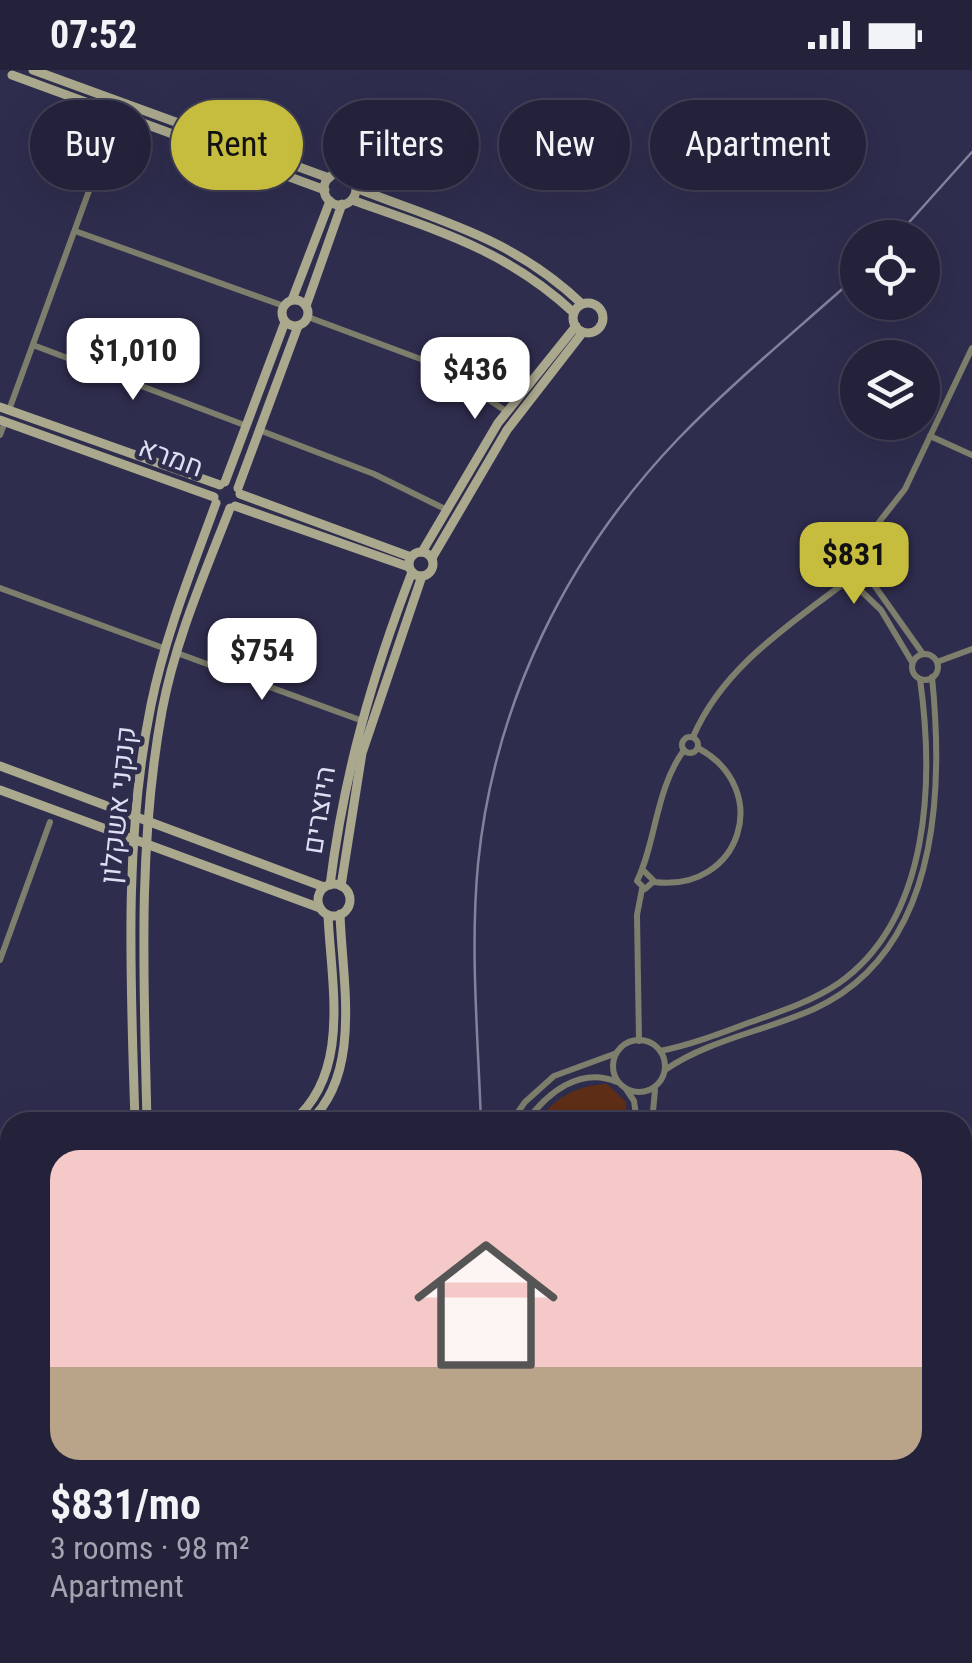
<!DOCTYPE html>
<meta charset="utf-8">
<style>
:root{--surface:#23223a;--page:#2f2f45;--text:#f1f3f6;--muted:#a3a4af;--line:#403f54;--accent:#c6bc3d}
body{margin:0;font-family:"Roboto Condensed",Heebo,sans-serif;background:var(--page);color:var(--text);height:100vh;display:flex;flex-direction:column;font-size:38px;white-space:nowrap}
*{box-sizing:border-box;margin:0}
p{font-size:32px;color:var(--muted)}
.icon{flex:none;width:55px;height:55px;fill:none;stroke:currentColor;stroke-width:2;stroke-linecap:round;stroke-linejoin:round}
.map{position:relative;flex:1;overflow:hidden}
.side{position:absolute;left:0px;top:1042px;width:972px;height:552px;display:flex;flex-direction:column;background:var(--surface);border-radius:30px 30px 0 0;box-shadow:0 10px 40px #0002,0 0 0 2px var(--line)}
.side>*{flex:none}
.guide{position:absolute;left:30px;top:30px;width:912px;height:90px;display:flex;gap:20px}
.buttons{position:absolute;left:840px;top:150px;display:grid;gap:20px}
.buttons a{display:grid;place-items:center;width:100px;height:100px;border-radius:50%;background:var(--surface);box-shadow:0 10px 40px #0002,0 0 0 2px var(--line);font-size:50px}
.price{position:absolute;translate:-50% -85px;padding:0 22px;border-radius:20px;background:#fff;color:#222;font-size:32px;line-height:65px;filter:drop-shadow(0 2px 5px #0008)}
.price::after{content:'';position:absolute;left:50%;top:60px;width:30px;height:22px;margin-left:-15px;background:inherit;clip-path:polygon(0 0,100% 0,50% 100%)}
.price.selected{background:var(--accent);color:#111}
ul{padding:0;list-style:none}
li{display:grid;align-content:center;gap:20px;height:530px;padding:0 50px}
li+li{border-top:2px solid var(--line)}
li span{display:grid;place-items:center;height:310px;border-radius:30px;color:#555}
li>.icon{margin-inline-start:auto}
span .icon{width:180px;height:180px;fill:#fffc;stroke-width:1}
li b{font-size:42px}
.tag{padding:0 35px;border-radius:45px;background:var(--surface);box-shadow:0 10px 40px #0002,0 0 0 2px var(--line);font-size:35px;line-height:90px}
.tag.selected{background:var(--accent);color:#111}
.status{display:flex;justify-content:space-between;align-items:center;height:70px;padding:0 50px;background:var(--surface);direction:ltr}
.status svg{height:28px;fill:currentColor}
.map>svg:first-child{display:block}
</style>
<div class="status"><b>07:52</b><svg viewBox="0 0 49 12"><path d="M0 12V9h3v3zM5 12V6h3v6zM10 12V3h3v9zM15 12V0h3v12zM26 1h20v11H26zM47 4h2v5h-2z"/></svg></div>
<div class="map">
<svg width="972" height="1593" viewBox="0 0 972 1593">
<rect width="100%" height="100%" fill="#2f2d4e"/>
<!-- green -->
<g fill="#5f2e16">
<path d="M607 1014 626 1032 627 1052H537C554 1028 577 1015 607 1014Z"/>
<path d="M963 1173 970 1175 971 1281 963 1403Z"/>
</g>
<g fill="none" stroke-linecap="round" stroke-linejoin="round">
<!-- street -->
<g stroke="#7e7e6c" stroke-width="6">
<path d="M75 161 284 236"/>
<path d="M308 247 434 294 506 341"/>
<path d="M33 275 247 356"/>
<path d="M9 340 117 44"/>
<path d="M259 360 374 404 445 439"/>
<path d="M0 365 5 352"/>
<path d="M930 366 972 385"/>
<path d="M876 456 905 419 972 278"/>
<circle cx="853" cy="505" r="13"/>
<path d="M867 505 923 584"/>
<path d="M0 518 166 579"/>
<path d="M858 518 881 540 912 592"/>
<path d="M177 583 360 650"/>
<circle cx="925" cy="597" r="13"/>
<path d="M937 592 972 579"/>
<circle cx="690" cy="675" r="8"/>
<path d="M693 667C722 599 786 557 843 514"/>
<path d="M645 802 654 811 645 819 637 811C656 773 655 720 684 680"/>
<path d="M654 812C741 823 774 719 698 678"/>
<path d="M0 890 50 752"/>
<circle cx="639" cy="996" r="26"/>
<path d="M639 971 637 845 642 819"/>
<path d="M660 981C690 975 719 964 748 953 779 942 811 932 839 913 931 848 934 709 920 609"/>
<path d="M665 1000C708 970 765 961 814 939 938 882 944 725 932 607"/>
<path d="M626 1019 634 1031 637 1052"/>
<path d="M511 1052 525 1032 554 1006 614 984"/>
<path d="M526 1052C547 1023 580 996 617 1012"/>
<path d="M652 1052 655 1020"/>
</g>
<!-- secondary -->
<g stroke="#aaa88d" stroke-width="9">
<path d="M33 0 329 108"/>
<path d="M12 5 325 120"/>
<circle cx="340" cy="119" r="16"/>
<path d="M356 118C442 152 513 168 582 234"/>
<path d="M352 130C436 160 507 180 574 243"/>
<circle cx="295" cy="243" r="13"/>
<path d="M292 230 330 131"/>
<circle cx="588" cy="248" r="15"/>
<path d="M306 236 342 134"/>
<path d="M0 337 220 415"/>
<path d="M0 350 214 427"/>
<path d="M225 412 285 252"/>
<path d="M238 418 298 256"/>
<path d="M240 424 411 487"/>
<path d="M235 436 409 497"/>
<circle cx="421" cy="494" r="12"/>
<path d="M422 482 498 353 576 256"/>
<path d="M432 488 507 360 583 262"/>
<path d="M0 696 324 817"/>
<path d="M0 720 320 838"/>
<circle cx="334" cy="830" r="16"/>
<path d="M330 815C344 704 372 606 412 502"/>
<path d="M341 816 362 683 422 506"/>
<path d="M135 1052C131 914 123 772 151 635 165 566 192 499 216 433"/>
<path d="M147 1052C144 915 137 777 162 641 175 571 204 505 230 438"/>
<path d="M292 1052C352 1003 331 914 328 845"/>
<path d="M309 1052C363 1003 342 910 340 844"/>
<path d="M0 1077H10"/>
<path d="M0 1090H10"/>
<path d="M962 1130H972"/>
<path d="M962 1144H972"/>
<path d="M0 1250H10"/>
<path d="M0 1266H10"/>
</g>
<!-- highway -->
<g stroke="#e9e7bc" stroke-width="11">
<path d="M962 1118 972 1114"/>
<path d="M962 1151 972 1153"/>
<path d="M954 1593 972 1574"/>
</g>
<!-- rail -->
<g stroke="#83829d" stroke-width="2.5">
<path d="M895 168 972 82"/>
<path d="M481 1052C478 967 470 879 478 794 494 633 567 485 678 369 734 311 798 259 858 205"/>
<path d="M479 1585V1593"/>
<path d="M496 1585 497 1593"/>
</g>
</g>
<g text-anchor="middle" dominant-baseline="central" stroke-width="9" stroke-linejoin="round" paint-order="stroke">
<!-- street labels -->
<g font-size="28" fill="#dddef2" stroke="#2f2d4e">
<text transform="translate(171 387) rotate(20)">חמרא</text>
<text transform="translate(118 735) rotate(-84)">קנקני אשקלון</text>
<text transform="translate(319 740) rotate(-81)">היוצרים</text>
</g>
</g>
</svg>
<div class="buttons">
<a><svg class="icon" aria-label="locate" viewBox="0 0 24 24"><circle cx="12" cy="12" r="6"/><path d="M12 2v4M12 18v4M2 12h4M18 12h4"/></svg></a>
<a><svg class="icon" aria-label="layers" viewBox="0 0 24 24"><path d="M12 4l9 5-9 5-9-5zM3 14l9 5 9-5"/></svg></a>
</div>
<b class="price" style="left:133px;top:333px">$1,010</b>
<b class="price" style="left:475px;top:352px">$436</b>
<b class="price selected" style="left:854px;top:537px">$831</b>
<b class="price" style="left:262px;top:633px">$754</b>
<div class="guide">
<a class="tag">Buy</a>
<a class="tag selected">Rent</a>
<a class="tag">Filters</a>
<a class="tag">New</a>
<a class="tag">Apartment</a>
</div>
<section class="side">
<ul>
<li><span style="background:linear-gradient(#f6c9c9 70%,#b9a48a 0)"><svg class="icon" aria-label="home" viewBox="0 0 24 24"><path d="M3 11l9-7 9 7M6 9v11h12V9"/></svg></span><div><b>$831/mo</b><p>3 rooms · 98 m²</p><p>Apartment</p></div></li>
</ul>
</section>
</div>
